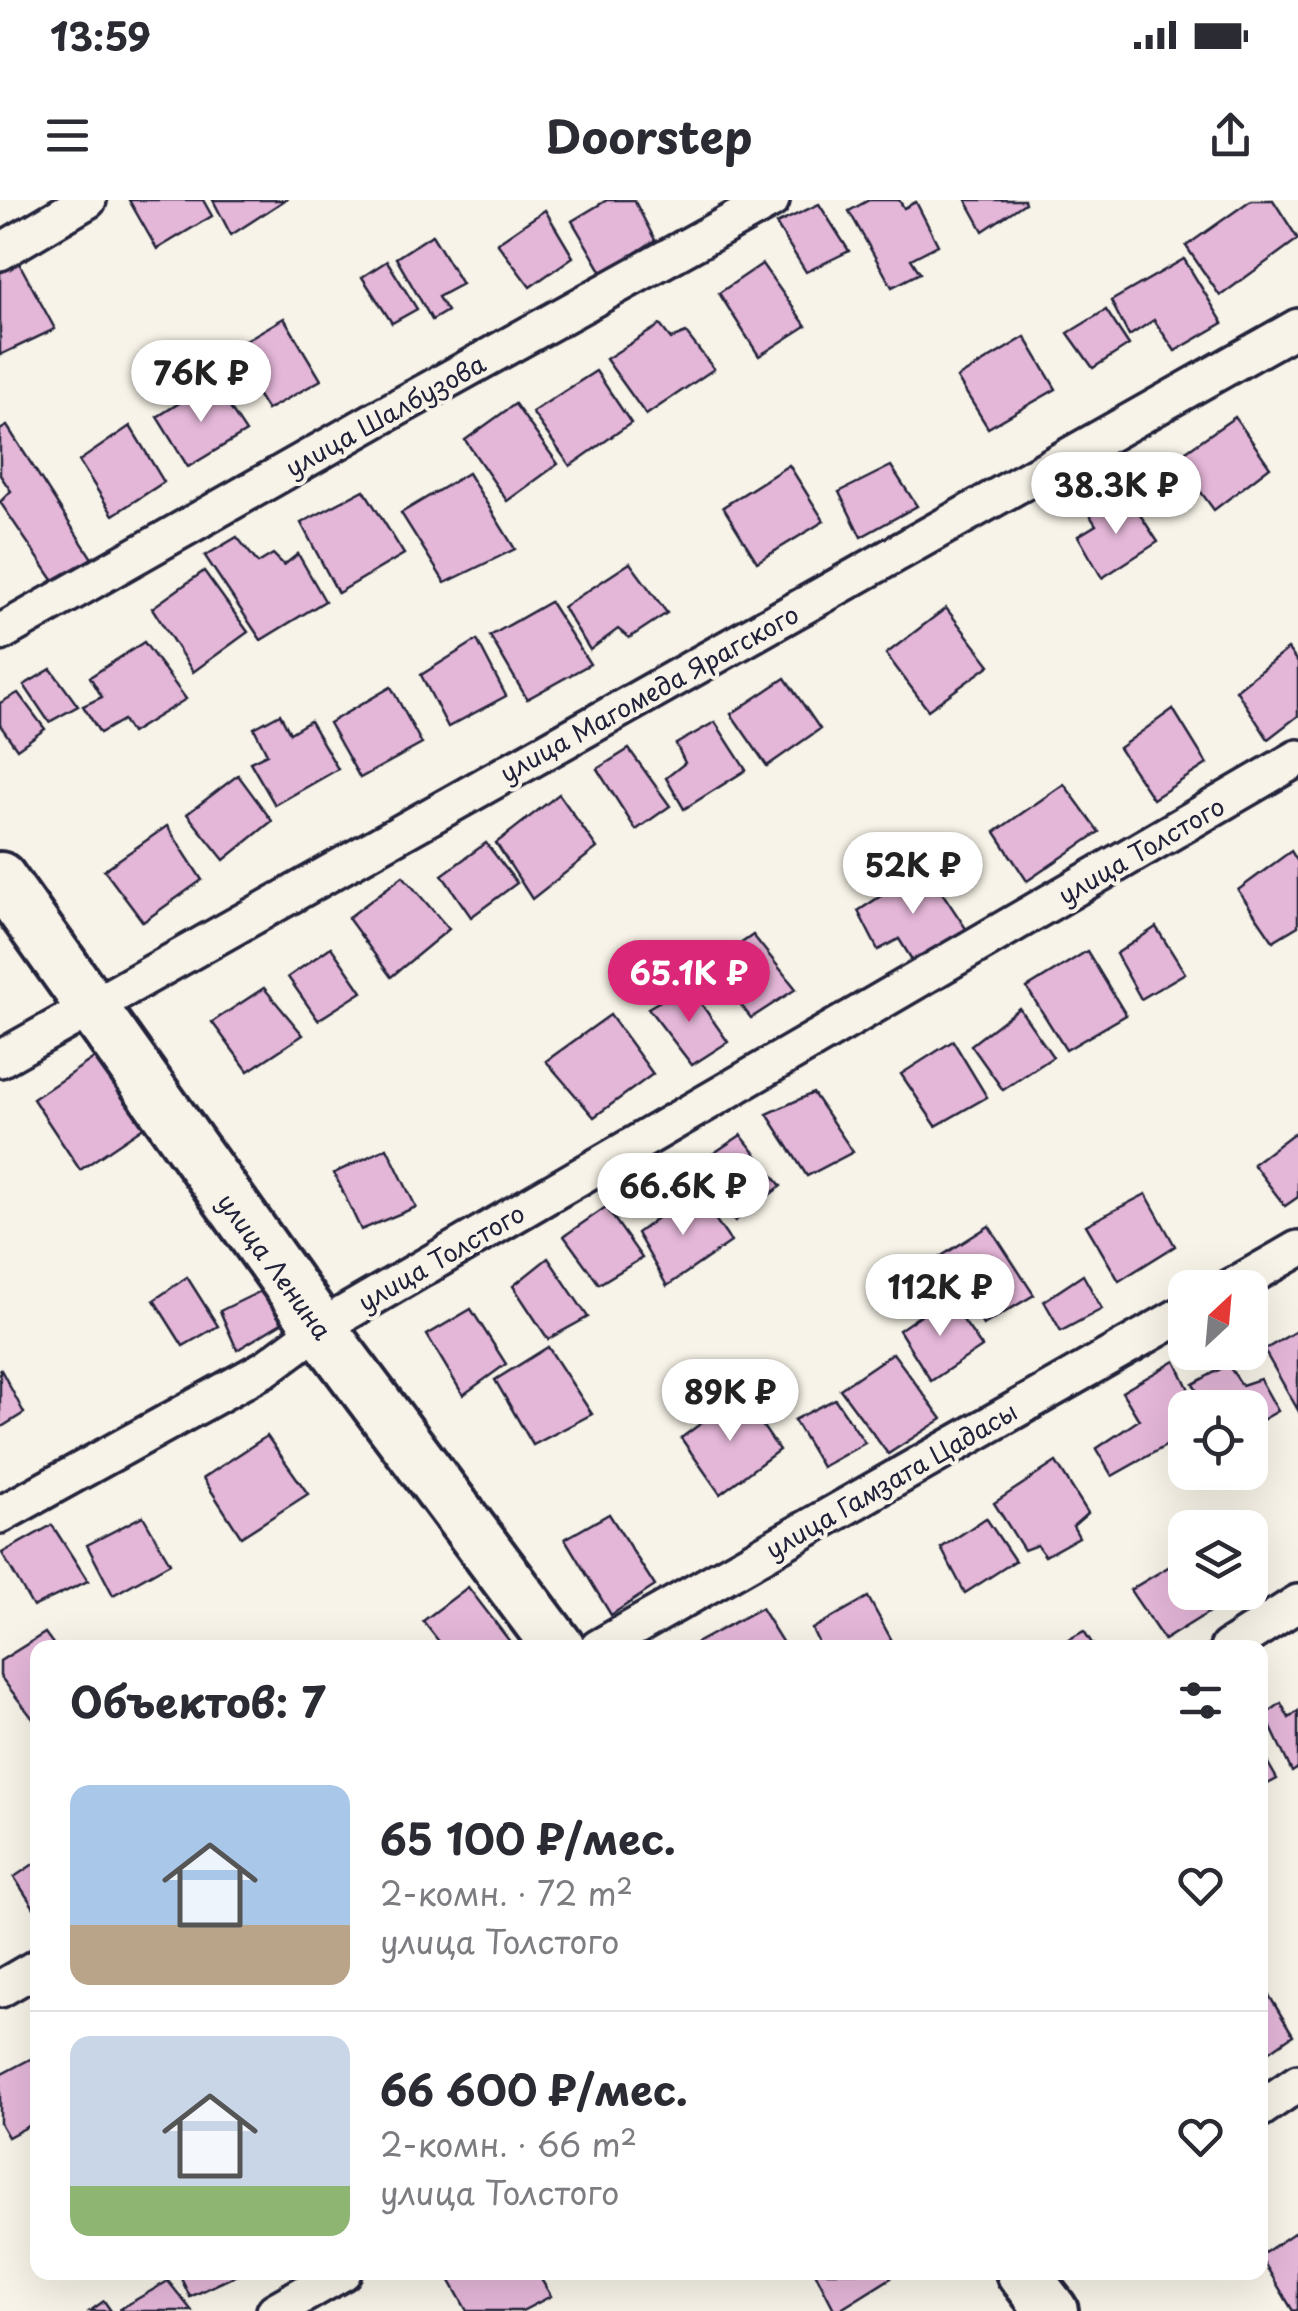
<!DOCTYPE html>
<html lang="ru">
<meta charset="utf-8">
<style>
:root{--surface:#fff;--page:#f7f7f7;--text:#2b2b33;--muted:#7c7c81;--line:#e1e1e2;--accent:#db2777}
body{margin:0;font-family:"Playpen Sans",sans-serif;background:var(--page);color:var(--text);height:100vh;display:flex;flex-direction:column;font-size:38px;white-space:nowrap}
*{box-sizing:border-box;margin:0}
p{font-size:32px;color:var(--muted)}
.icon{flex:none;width:55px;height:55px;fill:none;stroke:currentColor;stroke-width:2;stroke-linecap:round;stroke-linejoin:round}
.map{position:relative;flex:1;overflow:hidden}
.sheet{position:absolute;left:30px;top:1440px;width:1238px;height:640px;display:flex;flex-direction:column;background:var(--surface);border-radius:20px;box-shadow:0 10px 40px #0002}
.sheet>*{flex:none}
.needle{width:65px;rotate:26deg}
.buttons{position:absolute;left:1168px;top:1070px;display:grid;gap:20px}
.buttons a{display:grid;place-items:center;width:100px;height:100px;border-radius:20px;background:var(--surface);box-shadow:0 10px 40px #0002;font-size:50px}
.price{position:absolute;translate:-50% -85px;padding:0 22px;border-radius:35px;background:#fff;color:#222;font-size:32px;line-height:65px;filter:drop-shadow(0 2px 5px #0008)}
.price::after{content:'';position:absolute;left:50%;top:60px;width:30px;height:22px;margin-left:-15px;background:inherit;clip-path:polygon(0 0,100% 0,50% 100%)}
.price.current{background:var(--accent);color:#fff}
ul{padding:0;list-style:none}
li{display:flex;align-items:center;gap:30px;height:250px;padding:0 40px}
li+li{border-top:2px solid var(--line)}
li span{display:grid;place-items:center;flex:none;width:280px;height:200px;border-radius:20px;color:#555}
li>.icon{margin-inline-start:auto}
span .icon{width:120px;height:120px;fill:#fffc;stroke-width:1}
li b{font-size:42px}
h2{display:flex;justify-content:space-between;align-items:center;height:120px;padding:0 40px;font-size:42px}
.status{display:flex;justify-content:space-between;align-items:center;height:70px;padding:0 50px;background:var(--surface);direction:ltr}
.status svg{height:28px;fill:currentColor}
header{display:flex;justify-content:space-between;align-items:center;height:130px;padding:0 40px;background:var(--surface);font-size:45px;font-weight:700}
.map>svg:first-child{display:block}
</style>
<div class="status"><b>13:59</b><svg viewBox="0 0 49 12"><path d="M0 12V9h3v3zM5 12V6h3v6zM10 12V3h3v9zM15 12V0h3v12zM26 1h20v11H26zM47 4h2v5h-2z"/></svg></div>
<header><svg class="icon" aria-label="menu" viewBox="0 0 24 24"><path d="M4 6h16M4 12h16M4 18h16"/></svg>Doorstep<svg class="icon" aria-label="share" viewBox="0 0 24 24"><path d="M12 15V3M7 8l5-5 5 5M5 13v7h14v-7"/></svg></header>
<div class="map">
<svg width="1298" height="2111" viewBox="0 0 1298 2111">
<rect width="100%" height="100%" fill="#f7f3e8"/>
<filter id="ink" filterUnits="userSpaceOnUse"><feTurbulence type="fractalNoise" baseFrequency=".01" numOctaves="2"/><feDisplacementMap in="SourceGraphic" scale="20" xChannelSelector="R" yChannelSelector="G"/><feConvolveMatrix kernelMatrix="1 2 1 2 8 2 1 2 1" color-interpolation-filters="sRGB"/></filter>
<g filter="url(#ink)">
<!-- building -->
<g fill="#e4b6d8" stroke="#22223b" stroke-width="2.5">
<path d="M129 0H203L212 16 157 49Z"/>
<path d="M213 0H285L231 35Z"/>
<path d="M607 0H634L655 40 603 74 572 21Z"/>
<path d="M869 0H899L904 8 916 2 938 45 911 59 920 73 892 87 849 11Z"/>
<path d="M966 0H1024L1025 3 983 31Z"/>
<path d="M1251 0H1273L1298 39 1220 96 1186 46Z"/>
<path d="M819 4 849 51 806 72 776 24Z"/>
<path d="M545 10 573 57 530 87 497 43Z"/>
<path d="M432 35 462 84 438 97 447 111 432 120 396 58Z"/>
<path d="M1184 59 1223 123 1175 151 1154 120 1129 136 1111 101Z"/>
<path d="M387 61 417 109 392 123 362 77Z"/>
<path d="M19 63 55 129 0 155V73Z"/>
<path d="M762 64 806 126 759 156 719 93Z"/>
<path d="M1106 110 1129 145 1093 168 1068 133Z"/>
<path d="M284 118 321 180 267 210 229 150Z"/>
<path d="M660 125 671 139 686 133 714 169 646 215 606 159Z"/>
<path d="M1025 137 1056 189 988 228 957 178Z"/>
<path d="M596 171 631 223 570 266 532 212Z"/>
<path d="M213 182 246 232 188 267 157 217Z"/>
<path d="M515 204 558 264 507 301 465 240Z"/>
<path d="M1235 217 1270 267 1214 310 1176 258Z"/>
<path d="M7 226 93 360 55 383 0 302 11 291 0 275V230Z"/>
<path d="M130 226 164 282 113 315 79 261Z"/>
<path d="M789 265 824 321 757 362 723 307Z"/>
<path d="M891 266 917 306 861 337 839 292Z"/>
<path d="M468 273 515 349 445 383 401 313Z"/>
<path d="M364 290 404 354 338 393 301 323Z"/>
<path d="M1107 299 1115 312 1131 301 1158 342 1102 378 1078 336 1096 325 1087 311Z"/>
<path d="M237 337 258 363 273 354 284 365 298 354 325 401 261 440 205 356Z"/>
<path d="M630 363 667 413 629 438 618 429 590 450 563 407Z"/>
<path d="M204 371 248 432 193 472 152 408Z"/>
<path d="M550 402 590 464 527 499 490 436Z"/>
<path d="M946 408 990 465 928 510 886 454Z"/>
<path d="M477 440 506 496 448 527 421 475Z"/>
<path d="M144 442 186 499 131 533 123 520 100 533 83 506 102 497 90 477Z"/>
<path d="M1288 449 1298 463V516L1268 539 1236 490Z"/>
<path d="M51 469 78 506 49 522 24 485Z"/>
<path d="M785 478 820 529 767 566 731 514Z"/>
<path d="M391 487 422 544 360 578 329 523Z"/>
<path d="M18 493 45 529 17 549 0 525V503Z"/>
<path d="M1173 509 1207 564 1153 599 1119 548Z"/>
<path d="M280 514 290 533 310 521 338 569 275 605 250 562 267 554 254 528Z"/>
<path d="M715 522 746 570 684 609 666 578 685 563 676 544Z"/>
<path d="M629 549 670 606 636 630 597 569Z"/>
<path d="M238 575 272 621 224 660 187 614Z"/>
<path d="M1064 584 1099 632 1027 681 995 632Z"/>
<path d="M559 594 597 648 532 699 496 643Z"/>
<path d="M167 626 202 680 143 722 104 670Z"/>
<path d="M486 643 517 683 471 717 442 675Z"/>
<path d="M1291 651 1298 662V726L1273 741 1238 690Z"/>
<path d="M925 667 967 730 914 763 899 739 878 750 858 711Z"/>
<path d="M403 676 449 729 391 777 348 718Z"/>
<path d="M1156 727 1185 773 1141 799 1116 754Z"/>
<path d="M753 735 796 789 751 818 710 765Z"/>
<path d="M331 747 362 792 318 820 288 777Z"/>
<path d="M1087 751 1126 815 1066 850 1027 788Z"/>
<path d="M688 785 728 842 692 865 648 808Z"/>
<path d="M264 788 303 835 248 871 212 822Z"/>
<path d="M1019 808 1053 857 1003 890 971 845Z"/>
<path d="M610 815 653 874 594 917 546 861Z"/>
<path d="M953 841 987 897 936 926 901 874Z"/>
<path d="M100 854 151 922 80 970 33 899Z"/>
<path d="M813 893 853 952 807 976 767 914Z"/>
<path d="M1294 933 1298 938V997L1285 1006 1253 964Z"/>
<path d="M741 935 781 986 735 1021 693 967Z"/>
<path d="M387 948 416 1007 361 1030 334 973Z"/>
<path d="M695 990 731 1042 667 1086 637 1033Z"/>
<path d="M1146 994 1175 1046 1119 1081 1086 1025Z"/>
<path d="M606 1007 642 1058 599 1084 564 1036Z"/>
<path d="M989 1026 1034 1095 983 1125 940 1057Z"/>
<path d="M548 1058 588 1117 548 1139 513 1086Z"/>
<path d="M1083 1075 1102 1109 1061 1131 1044 1101Z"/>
<path d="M187 1077 218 1126 183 1146 154 1100Z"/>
<path d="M263 1090 283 1122 237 1150 220 1111Z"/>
<path d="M947 1097 982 1147 931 1181 899 1130Z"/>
<path d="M471 1109 506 1164 463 1195 427 1135Z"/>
<path d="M1298 1130V1210L1264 1150Z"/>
<path d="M548 1147 592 1214 533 1245 495 1180Z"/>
<path d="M893 1153 942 1219 888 1254 840 1189Z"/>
<path d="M1175 1161 1198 1208H1185V1235L1112 1276 1096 1249 1139 1220 1122 1192Z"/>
<path d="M1228 1165 1242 1185 1260 1179 1278 1211 1250 1227V1208H1206L1193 1184Z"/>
<path d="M0 1168 24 1213 0 1228Z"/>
<path d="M741 1194 779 1250 720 1294 681 1238Z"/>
<path d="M835 1199 865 1243 822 1267 794 1220Z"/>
<path d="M267 1236 308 1294 241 1337 203 1278Z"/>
<path d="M1056 1262 1088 1313 1073 1326 1079 1337 1045 1356 1037 1345 1024 1350 994 1303Z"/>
<path d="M609 1314 655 1386 611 1415 565 1339Z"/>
<path d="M143 1316 170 1363 113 1395 87 1345Z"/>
<path d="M986 1318 1015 1361 965 1393 941 1348Z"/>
<path d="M52 1325 88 1381 33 1407 2 1353Z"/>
<path d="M1185 1357V1392L1240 1393 1164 1440 1130 1390Z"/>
<path d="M468 1387 514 1447 444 1448 423 1421Z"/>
<path d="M868 1397 896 1448H821L812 1429Z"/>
<path d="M761 1408 786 1448H687Z"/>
<path d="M1084 1431 1095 1448H1054Z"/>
<path d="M45 1433 56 1448H38L37 1524 0 1476V1461Z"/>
<path d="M1281 1503 1289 1518 1298 1511V1568L1292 1572 1265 1515Z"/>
<path d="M1260 1549 1277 1579 1260 1588Z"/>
<path d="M38 1661V1714L14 1677Z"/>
<path d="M1264 1787 1293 1835 1260 1858V1790Z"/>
<path d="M38 1855V1921L8 1937 0 1923V1875Z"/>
<path d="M1298 2030V2110L1293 2111 1260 2056Z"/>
<path d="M178 2072H243L190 2097Z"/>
<path d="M445 2072H537L551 2096 522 2111H467Z"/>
<path d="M815 2072H887L891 2078 838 2111H835Z"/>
<path d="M168 2081 192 2111H122L120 2109Z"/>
<path d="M104 2101 111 2111H90Z"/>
</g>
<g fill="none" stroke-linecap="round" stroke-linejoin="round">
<!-- street casing -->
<g stroke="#22223b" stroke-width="42">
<g id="street">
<path d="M0 52 88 0"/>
<path d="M0 433 377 219 771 0"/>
<path d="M0 859 1298 127"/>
<path d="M1230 1088 1298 1049"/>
<path d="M0 1315 266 1168 320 1128 1298 558"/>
<path d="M598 1448 1185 1113"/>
<path d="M1228 1448 1298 1403"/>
<path d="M0 1789 38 1767"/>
<path d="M1260 1909 1298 1883"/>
<path d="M275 2111 343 2072"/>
</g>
</g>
<!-- secondary casing -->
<g stroke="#22223b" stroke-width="58">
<g id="secondary">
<path d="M0 678 320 1128 559 1448"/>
<path d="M1022 2072 1052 2111"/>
</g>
</g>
<!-- street -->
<use href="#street" stroke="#f7f3e8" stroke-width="35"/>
<!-- secondary -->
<use href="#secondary" stroke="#f7f3e8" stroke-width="50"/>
</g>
</g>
<g text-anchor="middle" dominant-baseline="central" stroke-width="8" stroke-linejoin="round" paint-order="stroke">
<!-- street labels -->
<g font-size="25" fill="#22223b" stroke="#f7f3e8">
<text transform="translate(385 215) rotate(-29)">улица Шалбузова</text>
<text transform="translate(649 493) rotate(-29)">улица Магомеда Ярагского</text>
<text transform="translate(1141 650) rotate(-30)">улица Толстого</text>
<text transform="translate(441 1057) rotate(-30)">улица Толстого</text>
<text transform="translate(275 1066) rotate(54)">улица Ленина</text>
<text transform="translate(891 1280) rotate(-30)">улица Гамзата Цадасы</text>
</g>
</g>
</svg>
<div class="buttons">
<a><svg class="needle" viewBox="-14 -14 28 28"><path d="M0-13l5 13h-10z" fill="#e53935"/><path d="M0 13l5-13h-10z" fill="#7c7c81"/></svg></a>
<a><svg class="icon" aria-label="locate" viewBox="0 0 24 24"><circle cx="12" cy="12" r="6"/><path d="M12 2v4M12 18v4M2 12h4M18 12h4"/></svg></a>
<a><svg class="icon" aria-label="layers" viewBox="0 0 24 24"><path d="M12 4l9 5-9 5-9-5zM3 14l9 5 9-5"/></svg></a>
</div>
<b class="price" style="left:201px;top:225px">76K ₽</b>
<b class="price" style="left:1116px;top:337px">38.3K ₽</b>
<b class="price" style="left:913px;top:717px">52K ₽</b>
<b class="price current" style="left:689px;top:825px">65.1K ₽</b>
<b class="price" style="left:683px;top:1038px">66.6K ₽</b>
<b class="price" style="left:940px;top:1139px">112K ₽</b>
<b class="price" style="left:730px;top:1244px">89K ₽</b>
<section class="sheet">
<h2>Объектов: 7<svg class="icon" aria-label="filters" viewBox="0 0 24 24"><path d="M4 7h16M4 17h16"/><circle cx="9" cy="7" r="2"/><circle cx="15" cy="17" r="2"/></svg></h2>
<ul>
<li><span style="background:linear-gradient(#a9c7e8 70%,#b9a48a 0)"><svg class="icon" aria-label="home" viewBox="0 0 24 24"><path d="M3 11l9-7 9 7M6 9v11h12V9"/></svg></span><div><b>65 100 ₽/мес.</b><p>2-комн. · 72 m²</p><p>улица Толстого</p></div><svg class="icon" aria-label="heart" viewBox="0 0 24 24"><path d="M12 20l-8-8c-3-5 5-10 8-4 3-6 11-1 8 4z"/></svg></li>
<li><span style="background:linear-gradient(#c9d6e8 75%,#8fb573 0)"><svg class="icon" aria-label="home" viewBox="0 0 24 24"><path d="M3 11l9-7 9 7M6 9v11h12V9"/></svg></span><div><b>66 600 ₽/мес.</b><p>2-комн. · 66 m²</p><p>улица Толстого</p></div><svg class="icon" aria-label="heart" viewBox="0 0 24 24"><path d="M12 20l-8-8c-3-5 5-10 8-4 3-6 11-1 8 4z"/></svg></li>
</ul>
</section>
</div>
